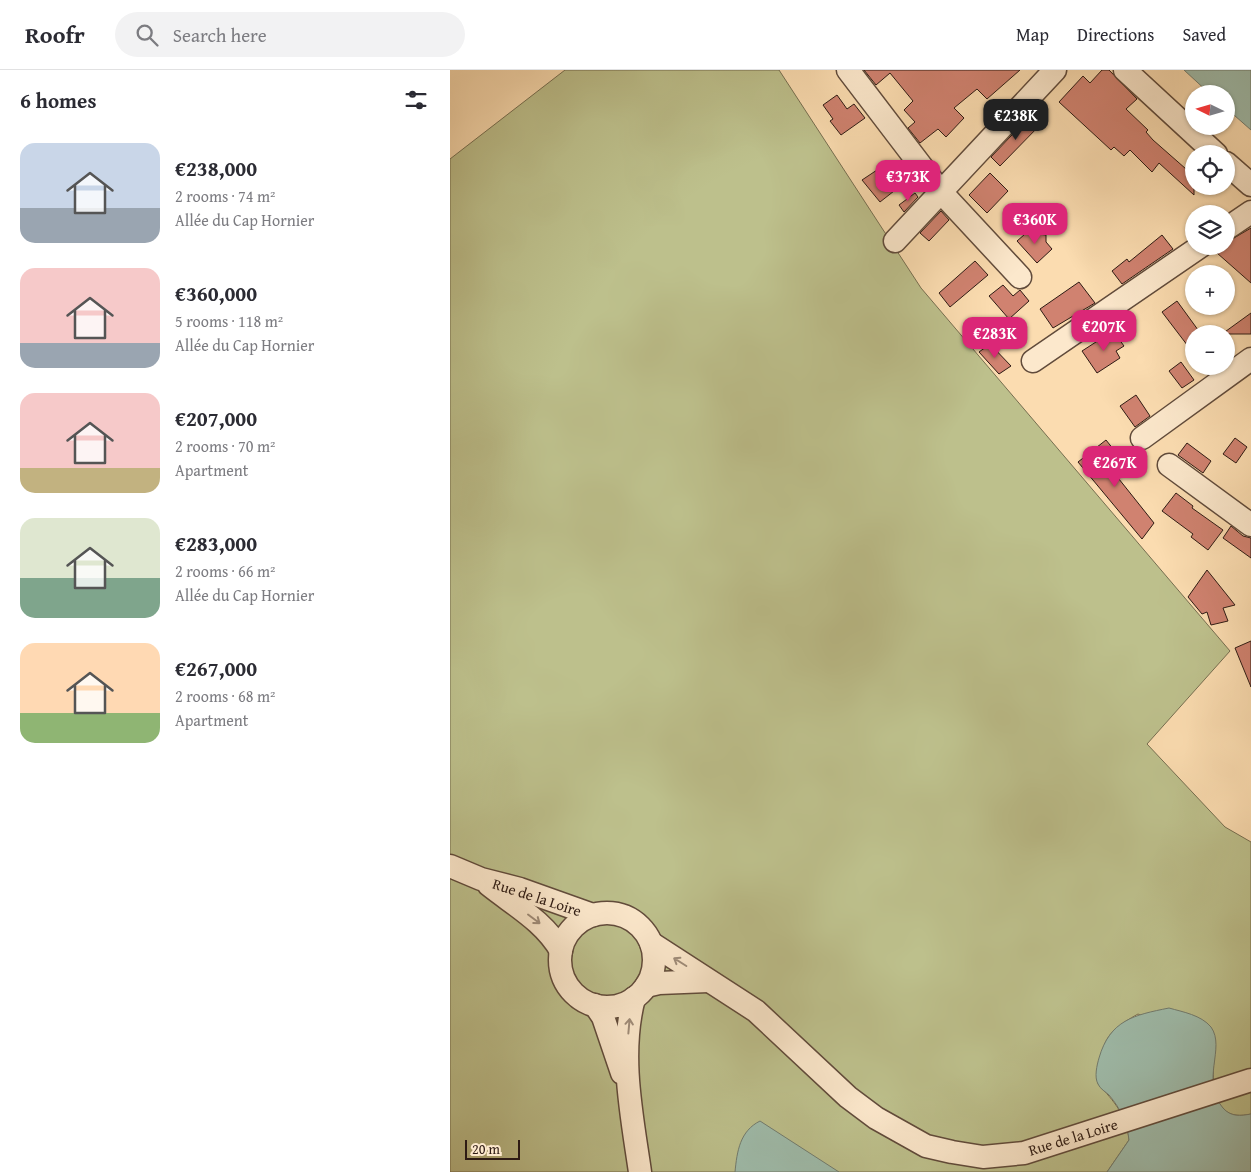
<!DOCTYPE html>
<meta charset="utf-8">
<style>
:root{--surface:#fff;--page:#f2f2f3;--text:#2b2b33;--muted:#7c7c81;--line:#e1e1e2;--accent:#db2777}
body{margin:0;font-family:"Gentium Book Plus",serif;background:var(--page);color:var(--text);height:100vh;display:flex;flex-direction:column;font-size:19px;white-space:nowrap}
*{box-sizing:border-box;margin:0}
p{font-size:16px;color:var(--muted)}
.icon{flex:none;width:28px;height:28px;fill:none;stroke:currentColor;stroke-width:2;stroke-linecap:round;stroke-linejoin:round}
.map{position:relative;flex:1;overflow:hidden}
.sheet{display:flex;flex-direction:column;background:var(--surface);width:450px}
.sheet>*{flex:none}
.needle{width:32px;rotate:275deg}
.buttons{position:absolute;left:735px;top:15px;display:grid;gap:10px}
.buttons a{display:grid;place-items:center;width:50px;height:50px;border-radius:50%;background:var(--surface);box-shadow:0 1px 4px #0004;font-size:25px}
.scale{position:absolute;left:15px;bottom:12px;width:55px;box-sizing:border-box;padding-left:5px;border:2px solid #2e1b14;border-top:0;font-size:14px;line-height:18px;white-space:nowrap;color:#2e1b14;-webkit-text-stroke:4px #fce8cc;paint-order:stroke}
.price{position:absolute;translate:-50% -42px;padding:0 11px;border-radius:10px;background:var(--accent);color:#fff;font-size:16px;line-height:32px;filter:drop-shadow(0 1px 2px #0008)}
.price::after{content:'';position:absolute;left:50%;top:30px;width:15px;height:11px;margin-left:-8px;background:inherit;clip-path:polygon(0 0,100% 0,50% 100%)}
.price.active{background:#222;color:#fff}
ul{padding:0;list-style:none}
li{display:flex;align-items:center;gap:15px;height:125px;padding:0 20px}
li span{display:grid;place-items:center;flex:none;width:140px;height:100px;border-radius:15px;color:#555}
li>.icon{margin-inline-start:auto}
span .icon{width:60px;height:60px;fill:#fffc;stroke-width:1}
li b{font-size:21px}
h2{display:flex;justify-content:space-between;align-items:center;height:60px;padding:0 20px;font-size:21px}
header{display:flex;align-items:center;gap:30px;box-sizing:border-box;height:70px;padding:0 25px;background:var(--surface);border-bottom:1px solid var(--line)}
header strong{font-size:24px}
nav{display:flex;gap:28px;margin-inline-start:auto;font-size:18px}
.search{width:350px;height:45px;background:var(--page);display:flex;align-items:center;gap:12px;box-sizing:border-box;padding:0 18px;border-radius:28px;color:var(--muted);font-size:19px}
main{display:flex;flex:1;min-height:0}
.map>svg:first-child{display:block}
</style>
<header>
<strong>Roofr</strong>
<div class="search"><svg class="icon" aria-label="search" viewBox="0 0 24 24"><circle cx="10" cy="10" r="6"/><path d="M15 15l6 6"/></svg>Search here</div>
<nav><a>Map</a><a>Directions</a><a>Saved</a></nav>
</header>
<main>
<section class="sheet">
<h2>6 homes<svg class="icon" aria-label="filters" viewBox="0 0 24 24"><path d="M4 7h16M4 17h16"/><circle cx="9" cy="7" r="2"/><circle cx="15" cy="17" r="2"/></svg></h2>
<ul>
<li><span style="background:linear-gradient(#c9d6e8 65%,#9aa5b1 0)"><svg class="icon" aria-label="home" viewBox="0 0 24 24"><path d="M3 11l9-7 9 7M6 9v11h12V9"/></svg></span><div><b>€238,000</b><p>2 rooms · 74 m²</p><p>Allée du Cap Hornier</p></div></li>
<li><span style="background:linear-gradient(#f6c9c9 75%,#9aa5b1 0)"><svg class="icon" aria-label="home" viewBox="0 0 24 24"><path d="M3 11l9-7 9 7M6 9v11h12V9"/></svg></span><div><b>€360,000</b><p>5 rooms · 118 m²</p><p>Allée du Cap Hornier</p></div></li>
<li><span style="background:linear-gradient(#f6c9c9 75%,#c2b280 0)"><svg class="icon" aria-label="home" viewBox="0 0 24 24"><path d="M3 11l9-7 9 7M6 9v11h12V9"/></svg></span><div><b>€207,000</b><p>2 rooms · 70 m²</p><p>Apartment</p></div></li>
<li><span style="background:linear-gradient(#dfe7d0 60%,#7fa58c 0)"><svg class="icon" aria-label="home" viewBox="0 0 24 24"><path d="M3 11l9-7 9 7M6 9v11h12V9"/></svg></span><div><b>€283,000</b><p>2 rooms · 66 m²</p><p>Allée du Cap Hornier</p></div></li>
<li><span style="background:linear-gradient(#ffd9b3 70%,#8fb573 0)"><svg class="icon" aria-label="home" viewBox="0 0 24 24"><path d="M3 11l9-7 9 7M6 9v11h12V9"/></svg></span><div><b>€267,000</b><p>2 rooms · 68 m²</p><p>Apartment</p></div></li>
</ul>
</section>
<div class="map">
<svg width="801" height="1102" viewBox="0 0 801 1102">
<rect width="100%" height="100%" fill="#fbdcb0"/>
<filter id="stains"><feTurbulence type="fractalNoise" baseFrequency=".004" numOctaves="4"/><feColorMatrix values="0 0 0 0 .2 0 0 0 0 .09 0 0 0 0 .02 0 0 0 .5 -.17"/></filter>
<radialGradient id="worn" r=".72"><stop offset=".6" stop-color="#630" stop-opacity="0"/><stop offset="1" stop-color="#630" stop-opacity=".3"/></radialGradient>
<!-- green -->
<path fill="#bdc08c" stroke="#766e50" d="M115 0H329L471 218 780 581 697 674 775 757 801 772V1044C758 1054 762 1006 765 978L688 944C650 965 653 974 648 1014 664 1031 677 1046 679 1070L657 1102H0V89Z"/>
<!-- water -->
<g fill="#9fbcab" stroke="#727c6f">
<path d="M734 0H801V60L776 38V24H760Z"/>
<path d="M719 938C733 942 751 945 761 957 776 978 750 1011 773 1038 781 1047 790 1046 801 1044V1102H657L679 1070C677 1053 671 1039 659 1025 656 1022 650 1019 648 1014 644 1007 647 995 649 988 660 950 684 945 719 938Z"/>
<path d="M310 1051 389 1102H285C287 1081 290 1061 310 1051Z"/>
</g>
<!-- building -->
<g fill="#d08270" stroke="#2e1b14">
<path d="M414 0H570L537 29 527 19 504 38 514 48 496 67 488 59 470 73 458 58 465 52 454 40 463 31 440 3 426 15Z"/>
<path d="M652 0H659L687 29 676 39 698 60 696 62 703 70 744 106V125L709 93 702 102 680 80 674 86 664 77 661 80 609 32 633 6 640 13Z"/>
<path d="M387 25 397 39 404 34 415 48 391 65 380 51 383 49 373 35Z"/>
<path d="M581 45 590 55 550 96 541 87Z"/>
<path d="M427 100 444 121 430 132 412 110Z"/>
<path d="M540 103 558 121 537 143 519 125Z"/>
<path d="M465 123 468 127 454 142 449 135Z"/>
<path d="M491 141 499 150 479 171 470 163Z"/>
<path d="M582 158 588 164 596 165V172L602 179 587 193 567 171Z"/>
<path d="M801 158V213L767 183 773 176H776L777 172Z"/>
<path d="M712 165 723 179 672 214 662 201 677 189 679 192Z"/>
<path d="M525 191 538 205 500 237 489 223Z"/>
<path d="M629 212 645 233 603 258 590 239Z"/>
<path d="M553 215 563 226 570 220 579 231 559 249 539 226Z"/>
<path d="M727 231 751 264H744V284L712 242Z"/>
<path d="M801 243V264H772Z"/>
<path d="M663 261 674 276 666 281 670 288 647 303 632 281Z"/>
<path d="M540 274 561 296 549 304 529 282Z"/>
<path d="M731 292 744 310 732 318 719 301Z"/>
<path d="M686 325 700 346 685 357 670 336Z"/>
<path d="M785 368 797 377 786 393 773 384Z"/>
<path d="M656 370 668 385 657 394 704 453 692 469 628 392Z"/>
<path d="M737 373 761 391 753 403 728 385Z"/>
<path d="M726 423 743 436 742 438 773 460 758 480 741 467 743 464 712 441Z"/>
<path d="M781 456 793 466 801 468V488L773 468Z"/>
<path d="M757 500 785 535 773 538 778 551 761 555 757 542 752 544 738 527Z"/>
<path d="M801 571V617L785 578Z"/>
</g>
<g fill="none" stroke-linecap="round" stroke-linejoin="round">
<!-- minor casing -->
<g stroke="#614b3b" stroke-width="25">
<g id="minor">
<path d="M398 0 491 122 570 207"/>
<path d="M675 0 766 84"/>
<path d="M776 93 801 115"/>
<path d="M776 159 801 142"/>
<path d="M445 171 605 0"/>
<path d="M583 291 751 176"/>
<path d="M692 368 801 289"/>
<path d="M719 395 801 455"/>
<path d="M0 796 31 809 70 819 143 845"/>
<path d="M39 815C64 835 95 852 111 881"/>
<circle cx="157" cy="890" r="47"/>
<path d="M201 873 306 941 398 1027 426 1048 476 1076 502 1082 533 1087 574 1083 801 1010"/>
<path d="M196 916 209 913 258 911"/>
<path d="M184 928C169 985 182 1046 190 1102"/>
<path d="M145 935 153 947 172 1003"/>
</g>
</g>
<!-- minor -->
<use href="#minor" stroke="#fce8cc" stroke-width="22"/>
</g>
<!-- one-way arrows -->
<defs><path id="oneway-shaft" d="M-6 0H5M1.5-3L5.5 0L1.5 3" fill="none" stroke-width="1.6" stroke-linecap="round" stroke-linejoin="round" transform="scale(1.25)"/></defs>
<g stroke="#9f8c79">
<use href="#oneway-shaft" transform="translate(84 849) rotate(37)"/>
<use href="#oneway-shaft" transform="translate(230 892) rotate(-148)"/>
<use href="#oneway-shaft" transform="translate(179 956) rotate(-85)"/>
</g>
<g text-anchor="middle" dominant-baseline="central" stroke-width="5" stroke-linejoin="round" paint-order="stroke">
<!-- street labels -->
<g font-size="15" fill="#2e1b14" stroke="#fce8cc">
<text transform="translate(87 827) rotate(18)">Rue de la Loire</text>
<text transform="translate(623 1067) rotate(-17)">Rue de la Loire</text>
</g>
</g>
<rect width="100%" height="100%" filter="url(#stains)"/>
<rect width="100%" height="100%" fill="url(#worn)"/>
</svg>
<div class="buttons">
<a><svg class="needle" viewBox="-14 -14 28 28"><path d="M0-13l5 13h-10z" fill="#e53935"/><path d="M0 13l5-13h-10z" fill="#7c7c81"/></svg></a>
<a><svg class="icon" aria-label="locate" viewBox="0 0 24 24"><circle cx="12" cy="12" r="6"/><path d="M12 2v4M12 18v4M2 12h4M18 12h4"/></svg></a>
<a><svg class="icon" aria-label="layers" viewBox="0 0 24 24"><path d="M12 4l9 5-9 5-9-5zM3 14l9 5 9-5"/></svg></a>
<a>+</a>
<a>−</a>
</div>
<div class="scale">20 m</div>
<b class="price active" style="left:566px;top:71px">€238K</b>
<b class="price" style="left:458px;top:132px">€373K</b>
<b class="price" style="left:585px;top:175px">€360K</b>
<b class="price" style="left:654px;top:282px">€207K</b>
<b class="price" style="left:545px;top:289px">€283K</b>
<b class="price" style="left:665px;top:418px">€267K</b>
</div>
</main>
